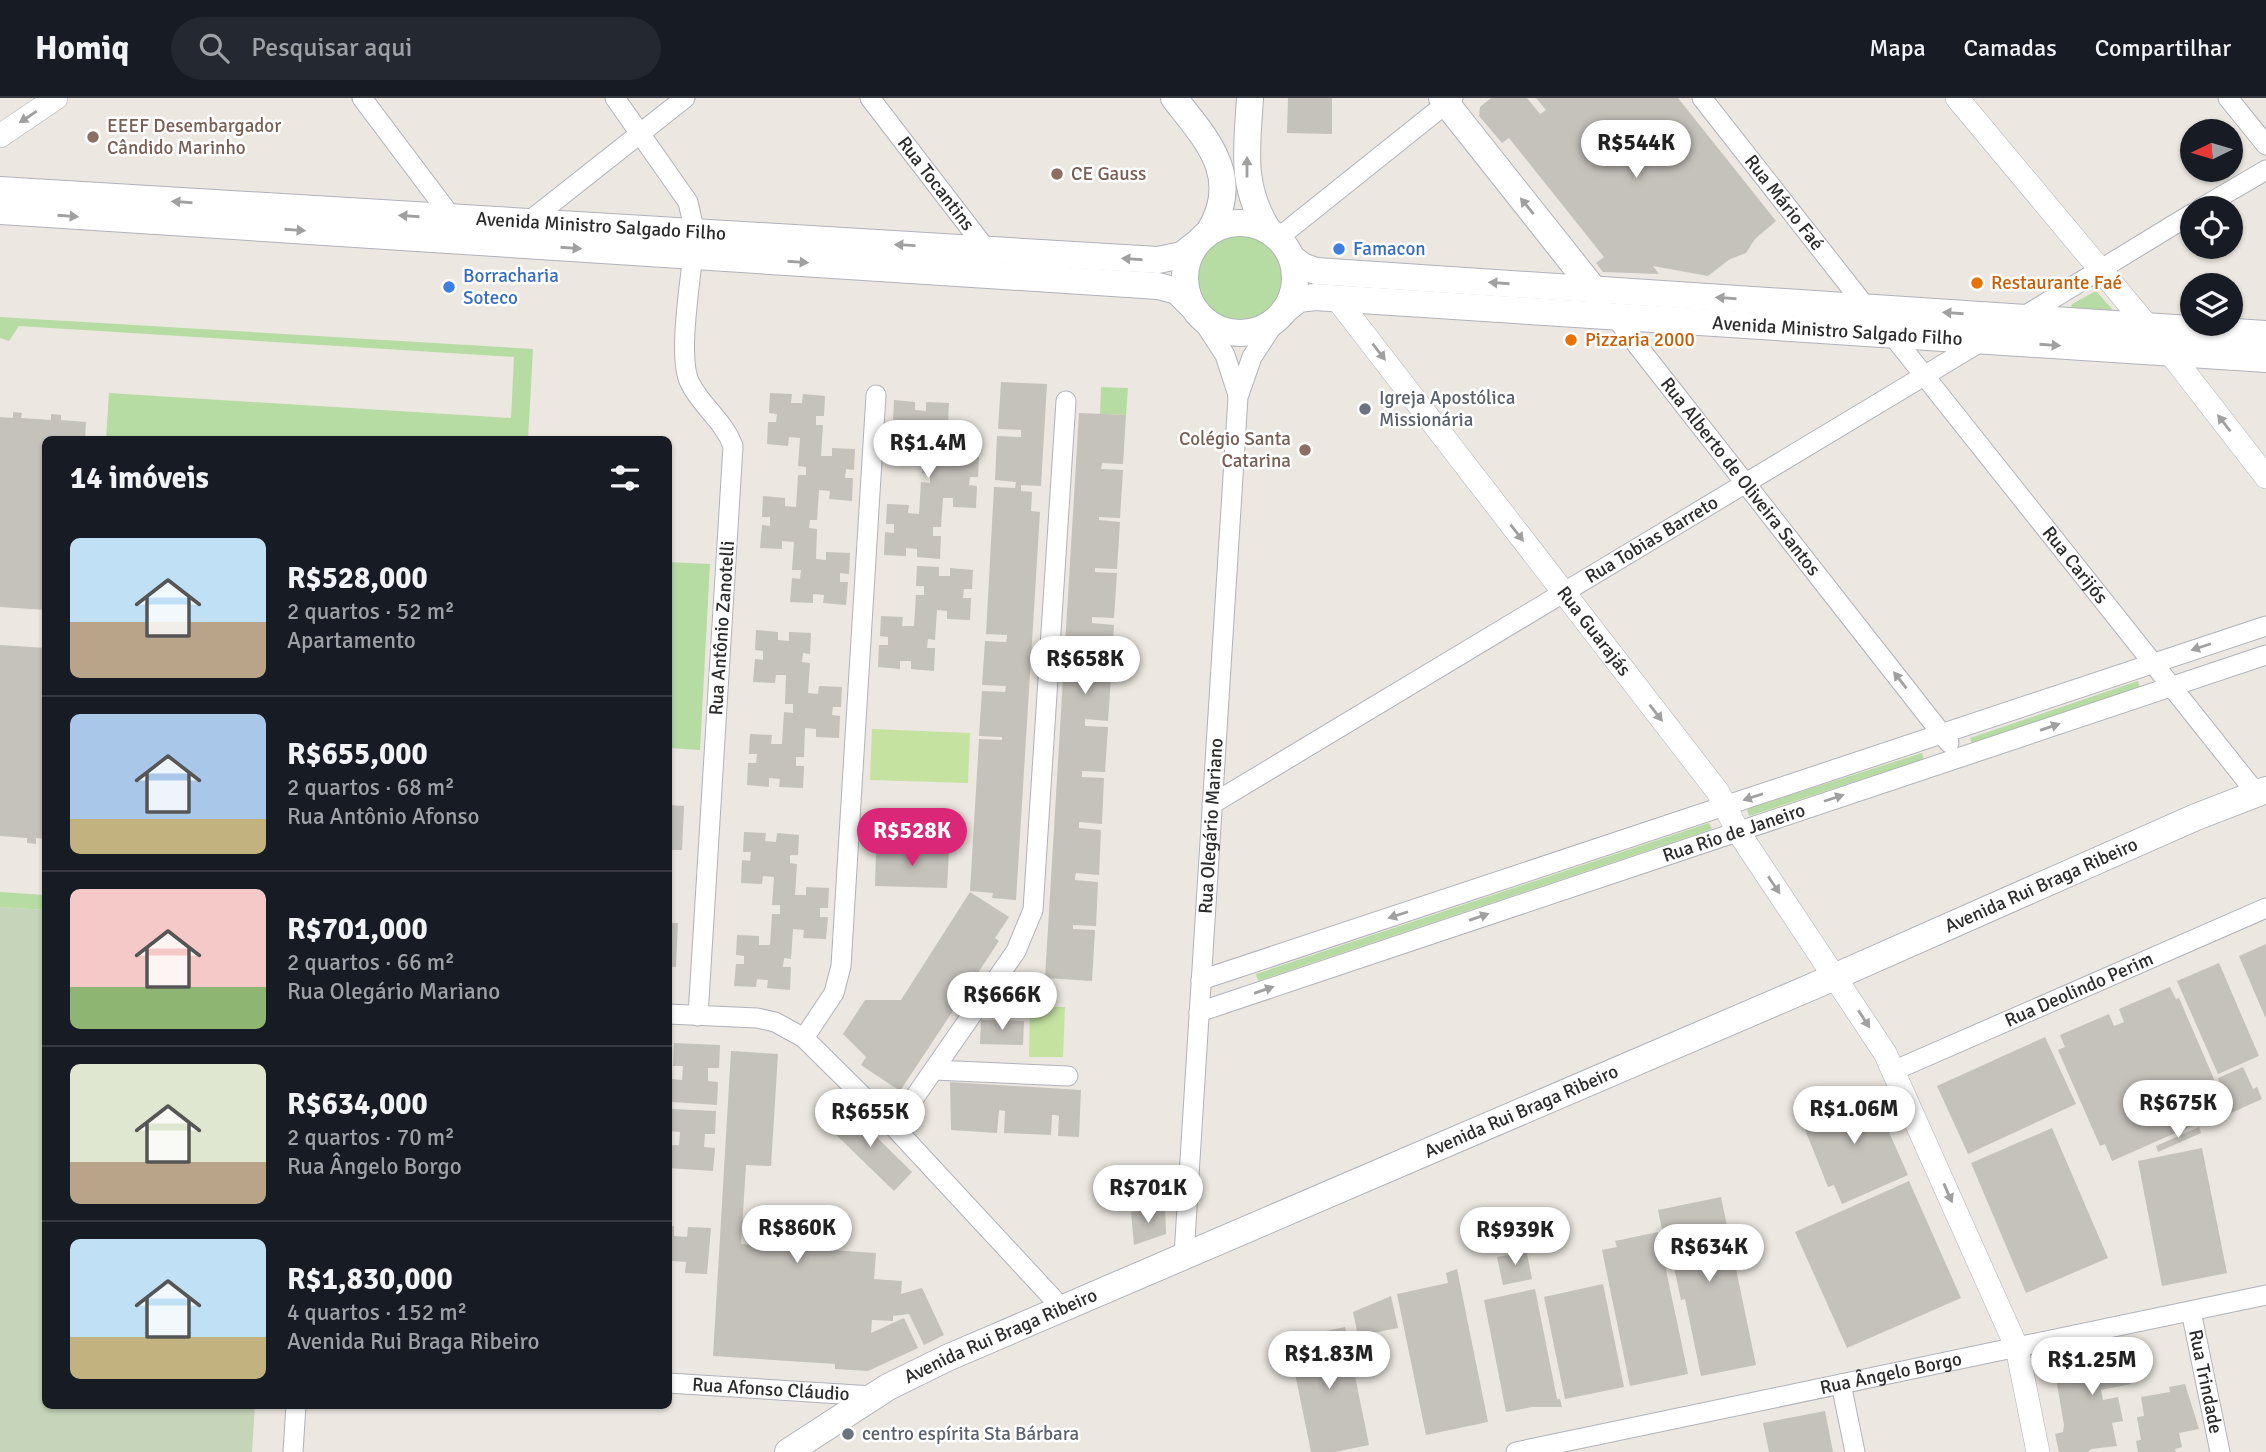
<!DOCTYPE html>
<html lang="pt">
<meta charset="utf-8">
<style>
:root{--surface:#171b24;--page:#242831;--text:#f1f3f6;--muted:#9ea1a6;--line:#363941;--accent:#db2777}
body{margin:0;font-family:Signika,sans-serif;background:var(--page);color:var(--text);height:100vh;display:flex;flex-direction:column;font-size:26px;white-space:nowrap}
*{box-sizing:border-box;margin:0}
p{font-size:23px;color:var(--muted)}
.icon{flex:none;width:38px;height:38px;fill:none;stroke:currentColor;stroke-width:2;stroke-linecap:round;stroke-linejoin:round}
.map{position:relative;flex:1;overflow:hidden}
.details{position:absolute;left:42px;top:338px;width:630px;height:973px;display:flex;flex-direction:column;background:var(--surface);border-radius:10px;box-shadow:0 2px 5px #0004}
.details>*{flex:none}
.needle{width:46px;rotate:265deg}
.fabs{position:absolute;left:2180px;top:21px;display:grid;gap:14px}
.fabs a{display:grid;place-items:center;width:63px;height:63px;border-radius:50%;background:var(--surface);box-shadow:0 2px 5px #0004;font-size:35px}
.price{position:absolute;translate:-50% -60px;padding:0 16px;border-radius:24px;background:#fff;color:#222;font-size:23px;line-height:46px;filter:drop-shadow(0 2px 4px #0008)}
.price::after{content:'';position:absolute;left:50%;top:42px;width:21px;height:16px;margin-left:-10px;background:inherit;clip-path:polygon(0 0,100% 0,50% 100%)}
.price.selected{background:var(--accent);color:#fff}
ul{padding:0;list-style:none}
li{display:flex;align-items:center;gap:21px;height:175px;padding:0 28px}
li+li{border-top:2px solid var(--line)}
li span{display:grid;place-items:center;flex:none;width:196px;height:140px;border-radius:10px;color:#555}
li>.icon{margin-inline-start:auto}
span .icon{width:84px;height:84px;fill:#fffc;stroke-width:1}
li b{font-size:30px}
h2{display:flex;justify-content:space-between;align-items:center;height:84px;padding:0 28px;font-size:30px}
header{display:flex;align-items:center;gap:42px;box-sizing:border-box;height:98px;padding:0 35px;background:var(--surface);border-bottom:2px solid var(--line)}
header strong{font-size:33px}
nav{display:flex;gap:38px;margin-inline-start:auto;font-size:24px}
.search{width:490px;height:63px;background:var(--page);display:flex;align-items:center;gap:18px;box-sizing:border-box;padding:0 24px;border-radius:38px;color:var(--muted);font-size:26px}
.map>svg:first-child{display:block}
</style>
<header>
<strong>Homiq</strong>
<div class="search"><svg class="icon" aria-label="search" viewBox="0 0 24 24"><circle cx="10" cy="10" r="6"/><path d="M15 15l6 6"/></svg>Pesquisar aqui</div>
<nav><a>Mapa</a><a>Camadas</a><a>Compartilhar</a></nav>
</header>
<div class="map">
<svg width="2266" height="1354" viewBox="0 0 2266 1354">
<rect width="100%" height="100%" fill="#ece7e0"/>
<!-- green -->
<g fill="#b6dca3">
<circle cx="1240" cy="180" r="47"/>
<path d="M2096 193 2112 211 2110 214 2071 210 2072 206Z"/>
<path d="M0 219 533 251 528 341H106L109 295 511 320 514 259 19 228 9 243 0 240Z"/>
<path d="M1101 289 1128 290 1126 317 1100 316Z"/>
<path d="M668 464 710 466 700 652 669 650Z"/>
<path d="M2138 583 2140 590 1972 646 1970 640Z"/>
<path d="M1922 655 1924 661 1749 718 1747 711Z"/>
<path d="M1709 725 1712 731 1258 883 1256 876Z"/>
<path d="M0 794 45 797V812L0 809Z"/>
<path d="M1011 880 1025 881 1024 918H983Z"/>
</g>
<!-- cemetery -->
<path fill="#c6d4b9" d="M0 809 45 812 46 1307H255L252 1354H0Z"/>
<!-- pitch -->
<g fill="#c5e2a0">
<path d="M872 631 970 635 968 685 870 682Z"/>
<path d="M1030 909H1065L1063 959H1029Z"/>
</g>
<!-- building -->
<g fill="#c5c1bb">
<path d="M1288 0H1332V36L1287 35Z"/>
<path d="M1491 0H1527L1540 16 1546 12 1536 0H1678L1776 123 1755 141 1746 155 1730 161 1708 178 1653 168 1659 176 1603 174 1596 165 1604 159 1509 40 1502 45 1479 18 1480 9Z"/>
<path d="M1001 284 1047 286 1041 388 1021 387V393L1032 394 1031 413 1040 414 1016 802 992 800 993 795 970 793 979 641 1002 642V639L979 638 982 593 1005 594 1006 588 982 587 985 543 1006 544 1007 540V537L986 536 994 389 1015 390 1016 384 995 382 997 338 1021 339V332L998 331Z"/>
<path d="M770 295 792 296 791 305H802L803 296 825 298 824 318H816V327H823L821 358H832V350L855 351 854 372 846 371 845 380H853L852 403 829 401 830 393 819 392 817 422H810L809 430 817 431 816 461 826 462V454L850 455 849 476 840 475V484H848L846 507 823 505 824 497 813 496V505L790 504 792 480 800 481 801 472H792L794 444 782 443V451L760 450 762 427 770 428V419H762L763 398 785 400V408L796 409 798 377H806V369L798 368 800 340 789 339 788 348 767 346 768 324H776L777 316 769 315Z"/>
<path d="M894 302 915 304V312L926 313V304L949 305 948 326 940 325V334H947L945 365 956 366V358L979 359 978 379H970L969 387 977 388 976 410 953 409V400H943L941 429H933V438H941L940 461 917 459V451L906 450V458L884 457 885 434 894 435V426H886L887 406 909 407 908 415 919 416 921 384 930 385V376L922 375 923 347H913L912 355 890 354 892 331 900 332 901 323 893 322Z"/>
<path d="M13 314 22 315 21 320 51 322V316L61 317V322L86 324 85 341H46V512L0 509V319L13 320Z"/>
<path d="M1079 315 1126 317 1123 366 1102 365 1101 371 1123 372 1120 420 1099 419V422L1120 424 1117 471 1095 470V474L1117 475 1114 520 1092 519V525L1114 527 1111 574 1089 573V577L1111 578 1108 623 1085 621V628L1108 629 1105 674 1082 673V679L1104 680 1102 726 1079 724V730L1101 732 1099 777 1076 775 1075 779V782L1098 784 1096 828 1073 827V831L1095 832 1092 883 1045 880Z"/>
<path d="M917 468 939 469V478H950V470L973 472 972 491H964L963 500H971L970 522 947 521V513L937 512 935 542 928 541 927 550H935L934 573 911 571V563H900V571L878 569 879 547H888V539L880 538 881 518 903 519 902 528H914L916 497H924V488H916Z"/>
<path d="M756 532 778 534V542L789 543V534L811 535 810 556 803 555 802 564 810 565 808 595 818 596 819 588 842 589 841 609H833L832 617 840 618 839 640 816 639V631L805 630 804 659H796V668H804L803 690 779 689 780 681 769 680V689L747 687 748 665H756L757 656H749L750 636 772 637 771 646H782L784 614 793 615V606H785L786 577H776L775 585 753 584 755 561 763 562V553L755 552Z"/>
<path d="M0 547 46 550V741L36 740V746L27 745V740L0 738Z"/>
<path d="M668 707 684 708 682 752H668Z"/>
<path d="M744 734 766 735 765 743 776 744 777 735 799 737 798 757H790V765L797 766 795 797H806V789L829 790 828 810H820V819H828L826 841 803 840 804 832 793 831 791 861 784 860 783 869H791L790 892 767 890 768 882 757 881 756 889 734 888 736 866H744V858L736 857 737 837 759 838V847H770L772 816H780V807H772L774 779 763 778 762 786 741 785 742 762 750 763 751 754H743Z"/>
<path d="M876 751 949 753 947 790 875 788Z"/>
<path d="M970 794 1009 819 995 840 999 843 900 993 861 967 866 959 843 936 865 902H901Z"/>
<path d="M668 825H678L676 869H668Z"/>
<path d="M2266 846V921L2239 858Z"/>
<path d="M2219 865 2259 958 2218 976 2177 883Z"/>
<path d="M2170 889 2176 901 2179 900 2220 995 2218 996 2225 1013 2112 1063 2105 1046 2100 1048 2058 952 2065 949 2060 937 2109 916 2114 928 2124 924 2119 911Z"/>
<path d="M981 922 1024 923 1023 947 980 946Z"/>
<path d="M2045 939 2076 1006 1968 1056 1937 988Z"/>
<path d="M674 945 720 947 719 970H708V983L718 984 717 1007 671 1004 672 981 682 982 683 968H673Z"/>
<path d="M731 953 778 956 771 1068 746 1067 741 1146 876 1155 874 1181 902 1183 901 1196 922 1190 944 1237 924 1247 909 1216 893 1218V1223L872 1222 871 1235 904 1220 918 1250 868 1273 835 1271V1266L713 1258Z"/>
<path d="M2243 969 2253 991 2257 989 2262 1001 2229 1016 2218 980Z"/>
<path d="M950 984 1081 992 1079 1039 1058 1038 1059 1018 1056 1017H1052L1051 1037 1004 1035 1005 1013 999 1012 997 1035 951 1032Z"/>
<path d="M1869 989 1908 1077 1842 1106 1834 1087 1828 1089 1800 1019Z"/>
<path d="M846 1009 912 1074 894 1093 827 1028Z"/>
<path d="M671 1011 716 1013 715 1036H705L704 1049 715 1050 713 1073 668 1070 669 1047H679L680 1034 669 1033Z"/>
<path d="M2199 1029 2201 1035 2158 1054 2156 1048Z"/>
<path d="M2052 1030 2108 1160 2026 1195 1971 1065Z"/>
<path d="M2202 1050 2227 1175 2162 1188 2138 1063Z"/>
<path d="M1909 1083 1961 1200 1847 1250 1795 1134Z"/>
<path d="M1721 1099 1756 1267 1701 1278 1685 1201 1681 1202 1672 1160 1668 1161 1658 1112Z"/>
<path d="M1165 1110 1166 1136 1134 1147 1131 1114Z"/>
<path d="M668 1128H674V1138L687 1139 688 1129 711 1130 707 1176 685 1175 686 1164 672 1163 671 1174H668Z"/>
<path d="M1556 1129 1560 1145 1531 1153 1528 1141Z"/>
<path d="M1658 1134 1688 1276 1630 1288 1602 1152 1617 1149 1615 1143Z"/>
<path d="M1525 1145 1532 1181 1503 1187 1497 1159 1519 1155 1517 1147Z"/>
<path d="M1457 1171 1488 1324 1426 1337 1397 1196 1448 1185 1446 1175Z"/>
<path d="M1603 1186 1624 1289 1565 1301 1544 1199Z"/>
<path d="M1535 1191 1557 1301H1560L1562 1309H1532L1506 1314 1484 1202Z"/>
<path d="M1391 1198 1398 1230 1358 1238 1353 1214Z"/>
<path d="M1345 1229 1369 1347 1335 1354H1311L1288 1241Z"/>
<path d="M2141 1248 2145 1267 2128 1270 2131 1286 2101 1292 2103 1302 2118 1299 2123 1323 2112 1325 2117 1348 2091 1351 2088 1354H2059L2055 1336 2063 1334 2064 1327 2053 1262 2123 1249 2124 1252Z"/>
<path d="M2185 1286 2199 1331 2179 1335 2182 1349 2175 1351 2176 1354H2138L2136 1343 2141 1342 2137 1319 2144 1318 2141 1299 2170 1294 2169 1289Z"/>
<path d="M1825 1313 1833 1354H1769L1763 1325Z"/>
</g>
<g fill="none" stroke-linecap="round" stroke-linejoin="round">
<!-- minor casing -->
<g stroke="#b0b2bb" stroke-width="21">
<g id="minor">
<path d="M362 0 453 121V127"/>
<path d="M615 0 688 104 695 135C693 170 676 258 690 285 701 308 724 323 733 348L698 918"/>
<path id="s1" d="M870 0 986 151 987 158"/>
<path id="s2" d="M1702 0 1866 209"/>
<path d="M2228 0 2266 47"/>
<path d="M2201 110 2266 72"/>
<path d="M523 128 685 0"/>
<path d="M1278 140 1453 0"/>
<path id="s3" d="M1615 219 1949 645"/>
<path d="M1201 220 1225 257 1238 297"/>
<path d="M2021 220 2193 115"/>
<path id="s4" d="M1892 237 2257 696"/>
<path id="s5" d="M1212 706 1982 243"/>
<path d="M1201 882 2266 528"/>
<path id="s6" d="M1199 914 2266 557"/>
<path d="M668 916 757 920 775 924 804 940 894 1029 1061 1209"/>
<path d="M804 940 834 895 841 868 876 297"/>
<path d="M934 972 1068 978"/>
<path id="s7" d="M1893 973 2266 810"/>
<path d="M894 1029 1016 853 1033 812 1066 303"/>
<path id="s8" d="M1184 1157 1238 299 1252 259 1275 224"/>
<path id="s9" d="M2191 1213 2220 1354"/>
<path id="s10" d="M668 1285 873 1298"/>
<path d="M1841 1286 1855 1354"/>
<path d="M293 1354 296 1307"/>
<path id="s11" d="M1516 1354 2266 1197"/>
</g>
</g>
<!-- tertiary casing -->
<g stroke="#b0b2bb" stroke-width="24">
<g id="tertiary">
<path d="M1957 0 2170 255 2266 379"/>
<path d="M0 38 56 0"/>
<path id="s12" d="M1337 201 1718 694 1737 732 1885 955 2017 1250 2038 1354"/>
</g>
</g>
<!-- secondary casing -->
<g stroke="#b0b2bb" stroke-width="28">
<g id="secondary">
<path d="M1174 0C1207 42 1243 79 1209 134"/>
<path d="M1250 0C1247 51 1240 87 1268 132"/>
<path d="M1442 0 1599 198"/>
<path id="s13" d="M0 92 1158 162 1182 157 1196 146"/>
<path d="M0 113 1158 188 1177 193 1190 206"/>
<circle cx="1240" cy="180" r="55"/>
<path d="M1291 159 1302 168 1316 173 2266 236"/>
<path id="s14" d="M1286 211 1299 201 1315 199 2266 261"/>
<path id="s15" d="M788 1354 888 1289 947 1260 1816 887 2196 719 2266 692"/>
</g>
</g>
<!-- minor -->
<use href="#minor" stroke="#fff" stroke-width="19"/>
<!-- tertiary -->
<use href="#tertiary" stroke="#fff" stroke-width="23"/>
<!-- secondary -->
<use href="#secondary" stroke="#fff" stroke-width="26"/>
</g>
<!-- one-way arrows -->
<defs><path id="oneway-solid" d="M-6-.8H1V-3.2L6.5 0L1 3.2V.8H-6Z" transform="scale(1.75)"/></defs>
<g fill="#a0a0a0">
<use href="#oneway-solid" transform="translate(28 19) rotate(146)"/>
<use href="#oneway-solid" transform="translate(1247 69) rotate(-90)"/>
<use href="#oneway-solid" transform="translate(182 104) rotate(-176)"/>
<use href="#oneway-solid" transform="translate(1527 108) rotate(-129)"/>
<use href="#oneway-solid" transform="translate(68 118) rotate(4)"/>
<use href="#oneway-solid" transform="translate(409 118) rotate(-176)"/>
<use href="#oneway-solid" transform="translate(295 132) rotate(4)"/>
<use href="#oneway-solid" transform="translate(905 147) rotate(-177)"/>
<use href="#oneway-solid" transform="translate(571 150) rotate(4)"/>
<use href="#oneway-solid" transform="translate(1132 161) rotate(-176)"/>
<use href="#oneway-solid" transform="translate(798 164) rotate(4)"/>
<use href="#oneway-solid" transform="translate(1499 185) rotate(-176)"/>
<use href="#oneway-solid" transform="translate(1726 200) rotate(-176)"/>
<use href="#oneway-solid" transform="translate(1953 215) rotate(-176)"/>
<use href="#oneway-solid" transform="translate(2050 247) rotate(4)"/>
<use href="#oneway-solid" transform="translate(1379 254) rotate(52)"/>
<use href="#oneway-solid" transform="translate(2224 325) rotate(-128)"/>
<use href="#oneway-solid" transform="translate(1517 435) rotate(52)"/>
<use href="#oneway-solid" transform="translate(2201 549) rotate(162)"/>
<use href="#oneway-solid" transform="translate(1900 582) rotate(-128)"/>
<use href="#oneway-solid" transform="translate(1656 615) rotate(52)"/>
<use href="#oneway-solid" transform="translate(2050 629) rotate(-19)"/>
<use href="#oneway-solid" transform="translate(1753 699) rotate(162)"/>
<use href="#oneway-solid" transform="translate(1834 700) rotate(-18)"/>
<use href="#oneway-solid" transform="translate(1774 787) rotate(56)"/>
<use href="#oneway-solid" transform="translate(1398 817) rotate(162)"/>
<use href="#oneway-solid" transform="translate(1479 819) rotate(-19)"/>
<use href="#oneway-solid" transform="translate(1264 892) rotate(-19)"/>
<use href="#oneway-solid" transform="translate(1864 921) rotate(57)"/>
<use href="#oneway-solid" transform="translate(1948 1095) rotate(66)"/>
</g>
<!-- markers -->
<g fill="#8d6e63" stroke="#fff" stroke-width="2.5">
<circle cx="93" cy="39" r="7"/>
<circle cx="1057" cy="76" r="7"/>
<circle cx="1305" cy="352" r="7"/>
</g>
<g fill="#3f7fe0" stroke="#fff" stroke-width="2.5">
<circle cx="1339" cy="151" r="7"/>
<circle cx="449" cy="189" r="7"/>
</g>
<g fill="#e8710a" stroke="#fff" stroke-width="2.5">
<circle cx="1977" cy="185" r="7"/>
<circle cx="1571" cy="242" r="7"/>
</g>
<g fill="#6b7280" stroke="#fff" stroke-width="2.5">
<circle cx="1365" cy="311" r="7"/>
<circle cx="848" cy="1336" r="7"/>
</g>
<g text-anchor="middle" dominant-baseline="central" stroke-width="5" stroke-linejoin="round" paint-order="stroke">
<!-- education labels -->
<g font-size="19" fill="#785e54" stroke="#fff" text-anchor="start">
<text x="107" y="28">EEEF Desembargador<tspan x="107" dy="22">Cândido Marinho</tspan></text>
<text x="1071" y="76">CE Gauss</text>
<text x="1291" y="341" text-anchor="end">Colégio Santa<tspan x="1291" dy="22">Catarina</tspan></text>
</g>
<!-- street labels -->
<g font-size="19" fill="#2c2c2c" stroke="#fff">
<text stroke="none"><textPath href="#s1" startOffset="108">Rua Tocantins</textPath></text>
<text stroke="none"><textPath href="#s2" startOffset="133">Rua Mário Faé</textPath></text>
<text stroke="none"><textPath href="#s13" startOffset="602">Avenida Ministro Salgado Filho</textPath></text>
<text stroke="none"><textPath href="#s14" startOffset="556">Avenida Ministro Salgado Filho</textPath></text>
<text stroke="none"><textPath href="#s3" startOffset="203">Rua Alberto de Oliveira Santos</textPath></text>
<text stroke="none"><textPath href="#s5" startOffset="513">Rua Tobias Barreto</textPath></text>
<text stroke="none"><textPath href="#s4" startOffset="294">Rua Carijós</textPath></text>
<text transform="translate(722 530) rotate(-86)">Rua Antônio Zanotelli</text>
<text stroke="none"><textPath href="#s12" startOffset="420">Rua Guarajás</textPath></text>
<text stroke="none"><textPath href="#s8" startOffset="430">Rua Olegário Mariano</textPath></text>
<text stroke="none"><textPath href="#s6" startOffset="564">Rua Rio de Janeiro</textPath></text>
<text stroke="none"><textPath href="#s15" startOffset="1377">Avenida Rui Braga Ribeiro</textPath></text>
<text stroke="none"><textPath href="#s7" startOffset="203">Rua Deolindo Perim</textPath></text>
<text stroke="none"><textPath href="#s15" startOffset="810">Avenida Rui Braga Ribeiro</textPath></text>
<text stroke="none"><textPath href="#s15" startOffset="243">Avenida Rui Braga Ribeiro</textPath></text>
<text stroke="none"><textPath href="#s11" startOffset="383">Rua Ângelo Borgo</textPath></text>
<text stroke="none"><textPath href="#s9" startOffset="72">Rua Trindade</textPath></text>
<text stroke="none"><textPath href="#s10" startOffset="103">Rua Afonso Cláudio</textPath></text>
</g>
<!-- shop labels -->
<g font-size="19" fill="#366cbe" stroke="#fff" text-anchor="start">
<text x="1353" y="151">Famacon</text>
<text x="463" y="178">Borracharia<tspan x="463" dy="22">Soteco</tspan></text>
</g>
<!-- food labels -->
<g font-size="19" fill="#c56008" stroke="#fff" text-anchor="start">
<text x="1991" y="185">Restaurante Faé</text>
<text x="1585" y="242">Pizzaria 2000</text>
</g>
<!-- worship labels -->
<g font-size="19" fill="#5b616d" stroke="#fff" text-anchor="start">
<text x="1379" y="300">Igreja Apostólica<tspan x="1379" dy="22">Missionária</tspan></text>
<text x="862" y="1336">centro espírita Sta Bárbara</text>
</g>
</g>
</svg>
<div class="fabs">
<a><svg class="needle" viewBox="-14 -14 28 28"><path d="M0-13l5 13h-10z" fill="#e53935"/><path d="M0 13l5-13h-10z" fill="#9ea1a6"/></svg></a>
<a><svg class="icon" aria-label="locate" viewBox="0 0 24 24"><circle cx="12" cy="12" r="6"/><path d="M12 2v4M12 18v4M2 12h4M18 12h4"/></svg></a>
<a><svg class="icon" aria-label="layers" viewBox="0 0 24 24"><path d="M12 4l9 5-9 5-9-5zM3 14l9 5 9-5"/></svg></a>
</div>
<b class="price" style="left:1636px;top:82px">R$544K</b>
<b class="price" style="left:928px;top:382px">R$1.4M</b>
<b class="price" style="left:1085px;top:598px">R$658K</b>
<b class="price selected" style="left:912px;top:770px">R$528K</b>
<b class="price" style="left:1002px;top:934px">R$666K</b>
<b class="price" style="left:2178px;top:1042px">R$675K</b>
<b class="price" style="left:1854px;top:1048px">R$1.06M</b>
<b class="price" style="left:870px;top:1051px">R$655K</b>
<b class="price" style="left:1148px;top:1127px">R$701K</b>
<b class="price" style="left:797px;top:1167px">R$860K</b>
<b class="price" style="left:1515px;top:1169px">R$939K</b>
<b class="price" style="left:1709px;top:1186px">R$634K</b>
<b class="price" style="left:1329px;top:1293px">R$1.83M</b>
<b class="price" style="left:2092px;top:1299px">R$1.25M</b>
<section class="details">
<h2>14 imóveis<svg class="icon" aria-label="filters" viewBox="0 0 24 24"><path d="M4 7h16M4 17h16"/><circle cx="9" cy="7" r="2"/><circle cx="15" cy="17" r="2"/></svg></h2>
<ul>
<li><span style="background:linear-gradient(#bfe0f5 60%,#b9a48a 0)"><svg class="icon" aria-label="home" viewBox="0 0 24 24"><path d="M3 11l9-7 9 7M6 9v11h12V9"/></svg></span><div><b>R$528,000</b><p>2 quartos · 52 m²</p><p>Apartamento</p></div></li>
<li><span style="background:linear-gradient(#a9c7e8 75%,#c2b280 0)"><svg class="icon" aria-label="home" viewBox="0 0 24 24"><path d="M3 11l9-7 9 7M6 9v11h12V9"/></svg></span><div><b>R$655,000</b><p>2 quartos · 68 m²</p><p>Rua Antônio Afonso</p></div></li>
<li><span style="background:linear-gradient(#f6c9c9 70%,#8fb573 0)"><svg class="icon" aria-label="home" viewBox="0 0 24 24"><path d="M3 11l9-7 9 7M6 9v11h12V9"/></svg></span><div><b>R$701,000</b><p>2 quartos · 66 m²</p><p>Rua Olegário Mariano</p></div></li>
<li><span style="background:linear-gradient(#dfe7d0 70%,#b9a48a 0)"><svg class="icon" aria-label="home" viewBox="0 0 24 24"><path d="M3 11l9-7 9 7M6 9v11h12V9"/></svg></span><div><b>R$634,000</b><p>2 quartos · 70 m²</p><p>Rua Ângelo Borgo</p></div></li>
<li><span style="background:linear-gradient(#bfe0f5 70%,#c2b280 0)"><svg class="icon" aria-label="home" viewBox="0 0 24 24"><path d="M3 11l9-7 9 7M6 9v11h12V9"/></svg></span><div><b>R$1,830,000</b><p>4 quartos · 152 m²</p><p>Avenida Rui Braga Ribeiro</p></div></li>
</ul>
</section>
</div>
